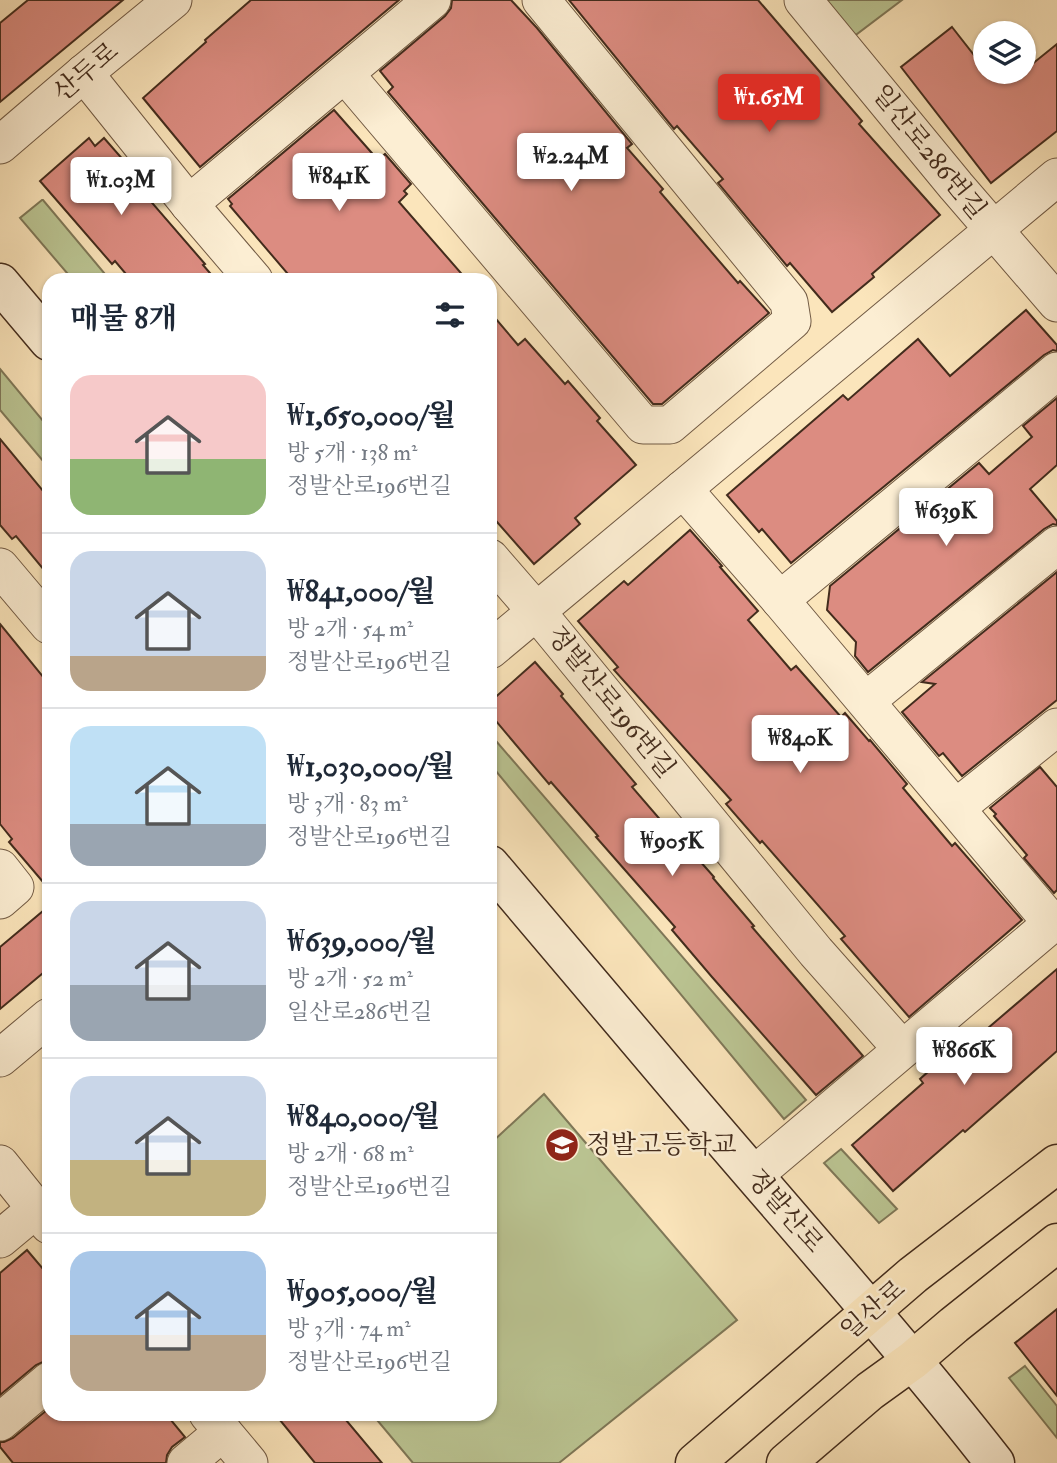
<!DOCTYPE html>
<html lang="ko">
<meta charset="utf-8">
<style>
:root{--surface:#fff;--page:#f6f6f7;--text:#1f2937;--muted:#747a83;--line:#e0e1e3;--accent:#d93025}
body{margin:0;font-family:"IM FELL Double Pica","Noto Serif KR",serif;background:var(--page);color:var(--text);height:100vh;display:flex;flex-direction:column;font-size:26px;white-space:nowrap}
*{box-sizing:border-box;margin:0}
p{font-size:23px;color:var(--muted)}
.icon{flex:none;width:38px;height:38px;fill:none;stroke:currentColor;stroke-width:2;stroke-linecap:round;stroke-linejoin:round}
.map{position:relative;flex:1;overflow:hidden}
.details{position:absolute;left:42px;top:273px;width:455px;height:1148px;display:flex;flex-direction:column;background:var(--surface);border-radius:21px;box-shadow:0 2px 5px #0004}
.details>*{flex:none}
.buttons{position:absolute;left:973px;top:21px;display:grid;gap:14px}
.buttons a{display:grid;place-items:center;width:63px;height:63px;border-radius:50%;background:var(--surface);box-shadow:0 2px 5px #0004;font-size:35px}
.price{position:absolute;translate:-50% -60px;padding:0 16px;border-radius:7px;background:#fff;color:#222;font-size:23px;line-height:46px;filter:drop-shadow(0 2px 4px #0008)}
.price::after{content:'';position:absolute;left:50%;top:42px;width:21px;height:16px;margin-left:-10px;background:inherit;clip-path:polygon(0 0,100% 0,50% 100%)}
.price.on{background:var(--accent);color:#fff}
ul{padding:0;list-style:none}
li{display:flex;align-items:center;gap:21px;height:175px;padding:0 28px}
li+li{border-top:2px solid var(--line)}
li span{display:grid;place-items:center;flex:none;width:196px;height:140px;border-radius:21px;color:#555}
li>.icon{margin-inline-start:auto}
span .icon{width:84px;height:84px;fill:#fffc;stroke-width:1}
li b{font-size:30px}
h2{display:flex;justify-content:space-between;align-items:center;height:84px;padding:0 28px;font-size:30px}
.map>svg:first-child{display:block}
</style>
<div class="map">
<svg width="1057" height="1463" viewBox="0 0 1057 1463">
<rect width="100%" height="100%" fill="#fbe5bb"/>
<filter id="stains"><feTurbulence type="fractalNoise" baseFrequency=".00286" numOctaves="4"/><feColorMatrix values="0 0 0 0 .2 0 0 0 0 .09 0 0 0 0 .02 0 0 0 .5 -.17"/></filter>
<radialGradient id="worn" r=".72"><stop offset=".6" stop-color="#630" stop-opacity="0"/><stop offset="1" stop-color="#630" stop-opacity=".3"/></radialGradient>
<!-- green -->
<g fill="#bbc593" stroke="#7f7858" stroke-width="2">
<path d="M824 0H902L853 37Z"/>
<path d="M42 200H43L110 280H73L20 218Z"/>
<path d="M0 369 49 428V468L0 410Z"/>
<path d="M490 734 806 1100 784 1119 490 764Z"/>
<path d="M544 1094 737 1320 559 1463H413L372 1414H490V1144Z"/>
<path d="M841 1149 897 1209 879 1223 824 1163Z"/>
<path d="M1025 1366 1057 1406V1438L1009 1378Z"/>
</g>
<!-- building -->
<g fill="#dc8c81" stroke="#432c1d" stroke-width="2">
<path d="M28 0H123L0 102V23Z"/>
<path d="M251 0H399L200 167 143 98 206 42 205 40Z"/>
<path d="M452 0H511L537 28 632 144 627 148 663 189 660 192 738 283 740 281 769 313 662 404H653L388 92 393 87 380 71 445 16 451 8Z"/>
<path d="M569 0H758L862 121 859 124 940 215 872 274 874 277 832 312 790 263 787 266 768 243 718 183 723 179 677 126 674 129Z"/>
<path d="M952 27 974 55 985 57V72H1024V63L1031 65 1057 44V131L991 183 901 67Z"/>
<path d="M334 110 378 160 385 154 411 184 404 191 407 194 399 202 467 280H293L230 206 232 204 228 199Z"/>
<path d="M89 138 95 146 104 138 126 163 121 167 205 264 203 265 216 280H131L115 261 112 264 40 181Z"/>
<path d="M1026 310 1057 345V351L1053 350 1044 355 791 563 762 529 759 532 727 495 843 395 848 400 918 339 950 376Z"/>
<path d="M490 312 518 345 525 339 565 384 568 381 600 418 597 421 636 465 575 518 580 524 534 564 490 514Z"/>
<path d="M1057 398V465L1030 489 1057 521V525L1053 524 1044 529 868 672 855 656 856 642 827 610 830 586 979 463 989 474 1032 437 1023 426Z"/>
<path d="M0 439 49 498V576L16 536 12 539 0 525Z"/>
<path d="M690 530 722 566 720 567 758 611 748 620 791 670 796 666 841 717 845 713 869 741 870 740 907 784 903 788 952 846 955 843 1022 920 909 1017 841 939 845 936 762 841 760 843 726 804 731 800 614 670 618 667 578 621 624 581 628 585Z"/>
<path d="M1057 572V700L962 776 943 753 939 756 902 712 935 684 922 682Z"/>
<path d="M0 624 49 684V889L9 842 12 839 0 824Z"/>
<path d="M535 662 563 694 561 696 636 784 632 787 682 845 684 843 714 877 713 878 754 926 752 927 863 1056 816 1095 712 977 672 930 675 927 596 837 598 836 551 782 549 784 490 714V702Z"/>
<path d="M1040 767 1057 787V890L1054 893 1024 858 1027 855 994 816 996 814 990 808Z"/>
<path d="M49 906V968L0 1009V947Z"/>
<path d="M1057 969V1051L965 1132 963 1130 893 1191 852 1145 923 1083 920 1079 956 1047 960 1052Z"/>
<path d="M27 1250 49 1276V1361H45L36 1365 0 1395V1273Z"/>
<path d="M1057 1309V1396L1015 1343Z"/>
<path d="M47 1410 49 1414H166L185 1437 172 1447 167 1455 166 1463H13L0 1447V1442H4L13 1438Z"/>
<path d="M275 1414H341L382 1463H315Z"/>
</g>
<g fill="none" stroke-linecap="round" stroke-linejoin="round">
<!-- street casing -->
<g stroke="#715a44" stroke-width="39">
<g id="street">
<path d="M803 0 956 186 1057 303"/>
<path d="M84 73 189 204 254 280"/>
<path d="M345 74 643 425H670L792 321 789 302 541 0"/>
<path d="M0 145 84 73 173 0"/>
<path d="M189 204 432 0"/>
<path d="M683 489 780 600 1052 923"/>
<path d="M490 558 536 611 816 952 902 1049"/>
<path d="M0 567 49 625"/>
<path d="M780 600 1057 371"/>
<path d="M490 650 1057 177"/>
<path d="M866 701 1057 545"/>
<path d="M956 808 1057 727"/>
<path d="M0 868 15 887 0 900"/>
<path d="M0 1058 49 1017"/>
<path d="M0 1164 49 1225"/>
<path d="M754 1175 1057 919"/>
<path d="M0 1239 36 1209"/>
<path d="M208 1414 249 1463"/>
<path d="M0 1422 49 1381"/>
<path d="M186 1463 223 1432"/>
</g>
</g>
<!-- secondary casing -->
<g stroke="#432c1d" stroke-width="41">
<g id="secondary">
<path d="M0 283 49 341"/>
<path d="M490 865C553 939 615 1013 678 1087 784 1212 894 1334 995 1463"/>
</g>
</g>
<!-- primary casing -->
<g stroke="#432c1d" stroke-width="41">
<g id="primary">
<path d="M695 1463 913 1275 1057 1164"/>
<path d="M786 1463 870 1391 913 1360 954 1325 1057 1243"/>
</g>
</g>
<!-- street -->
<use href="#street" stroke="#fceed3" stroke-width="37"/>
<!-- secondary -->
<use href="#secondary" stroke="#fceed3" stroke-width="38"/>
<!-- primary -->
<use href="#primary" stroke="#fbe5bb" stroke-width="38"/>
</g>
<!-- icons -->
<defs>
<g id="school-disc" transform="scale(1.75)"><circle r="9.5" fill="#8f2418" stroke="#fceed3"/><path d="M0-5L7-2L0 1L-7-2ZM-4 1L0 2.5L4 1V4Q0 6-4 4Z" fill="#fff"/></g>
</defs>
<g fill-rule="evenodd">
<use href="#school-disc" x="562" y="1145"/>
</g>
<g text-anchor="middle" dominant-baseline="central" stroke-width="5" stroke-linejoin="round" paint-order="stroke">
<!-- street labels -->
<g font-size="26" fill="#432c1d" stroke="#fceed3">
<text transform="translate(86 72) rotate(-40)">산두로</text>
<text transform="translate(929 152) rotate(51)">일산로286번길</text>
<text transform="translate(611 702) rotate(51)">정발산로196번길</text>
<text transform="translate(785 1211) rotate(49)">정발산로</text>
<text transform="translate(873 1310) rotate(-41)">일산로</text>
</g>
<!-- poi labels -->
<g font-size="26" fill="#432c1d" stroke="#fceed3" text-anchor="start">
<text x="586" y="1145">정발고등학교</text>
</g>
</g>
<rect width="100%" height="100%" filter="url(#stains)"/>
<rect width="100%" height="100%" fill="url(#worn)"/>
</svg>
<div class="buttons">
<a><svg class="icon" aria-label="layers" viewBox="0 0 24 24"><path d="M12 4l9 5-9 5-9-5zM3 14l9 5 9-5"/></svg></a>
</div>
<b class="price on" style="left:769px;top:134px">₩1.65M</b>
<b class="price" style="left:571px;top:193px">₩2.24M</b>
<b class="price" style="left:339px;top:213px">₩841K</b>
<b class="price" style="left:121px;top:217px">₩1.03M</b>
<b class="price" style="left:946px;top:548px">₩639K</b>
<b class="price" style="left:800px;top:775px">₩840K</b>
<b class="price" style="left:672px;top:878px">₩905K</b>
<b class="price" style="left:964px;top:1087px">₩866K</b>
<section class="details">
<h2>매물 8개<svg class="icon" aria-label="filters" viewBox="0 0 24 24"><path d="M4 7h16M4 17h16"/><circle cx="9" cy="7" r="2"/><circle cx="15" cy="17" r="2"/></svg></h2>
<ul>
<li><span style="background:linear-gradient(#f6c9c9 60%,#8fb573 0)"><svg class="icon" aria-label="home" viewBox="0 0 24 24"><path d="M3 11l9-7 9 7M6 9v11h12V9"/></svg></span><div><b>₩1,650,000/월</b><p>방 5개 · 138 m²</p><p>정발산로196번길</p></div></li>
<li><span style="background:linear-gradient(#c9d6e8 75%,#b9a48a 0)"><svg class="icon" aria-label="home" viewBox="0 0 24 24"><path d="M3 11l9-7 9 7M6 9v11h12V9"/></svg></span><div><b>₩841,000/월</b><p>방 2개 · 54 m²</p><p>정발산로196번길</p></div></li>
<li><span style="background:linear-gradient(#bfe0f5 70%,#9aa5b1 0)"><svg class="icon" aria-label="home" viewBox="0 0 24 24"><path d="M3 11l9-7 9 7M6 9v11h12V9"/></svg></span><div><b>₩1,030,000/월</b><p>방 3개 · 83 m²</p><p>정발산로196번길</p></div></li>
<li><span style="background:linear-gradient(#c9d6e8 60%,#9aa5b1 0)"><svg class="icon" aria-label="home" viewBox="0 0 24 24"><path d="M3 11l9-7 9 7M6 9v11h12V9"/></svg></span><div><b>₩639,000/월</b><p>방 2개 · 52 m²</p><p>일산로286번길</p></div></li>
<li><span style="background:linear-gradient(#c9d6e8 60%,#c2b280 0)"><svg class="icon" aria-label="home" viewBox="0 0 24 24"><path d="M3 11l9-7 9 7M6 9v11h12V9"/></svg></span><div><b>₩840,000/월</b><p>방 2개 · 68 m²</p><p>정발산로196번길</p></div></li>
<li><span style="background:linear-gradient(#a9c7e8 60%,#b9a48a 0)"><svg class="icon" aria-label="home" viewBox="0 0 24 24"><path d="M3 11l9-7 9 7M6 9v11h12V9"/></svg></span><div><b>₩905,000/월</b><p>방 3개 · 74 m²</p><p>정발산로196번길</p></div></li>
</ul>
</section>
</div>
